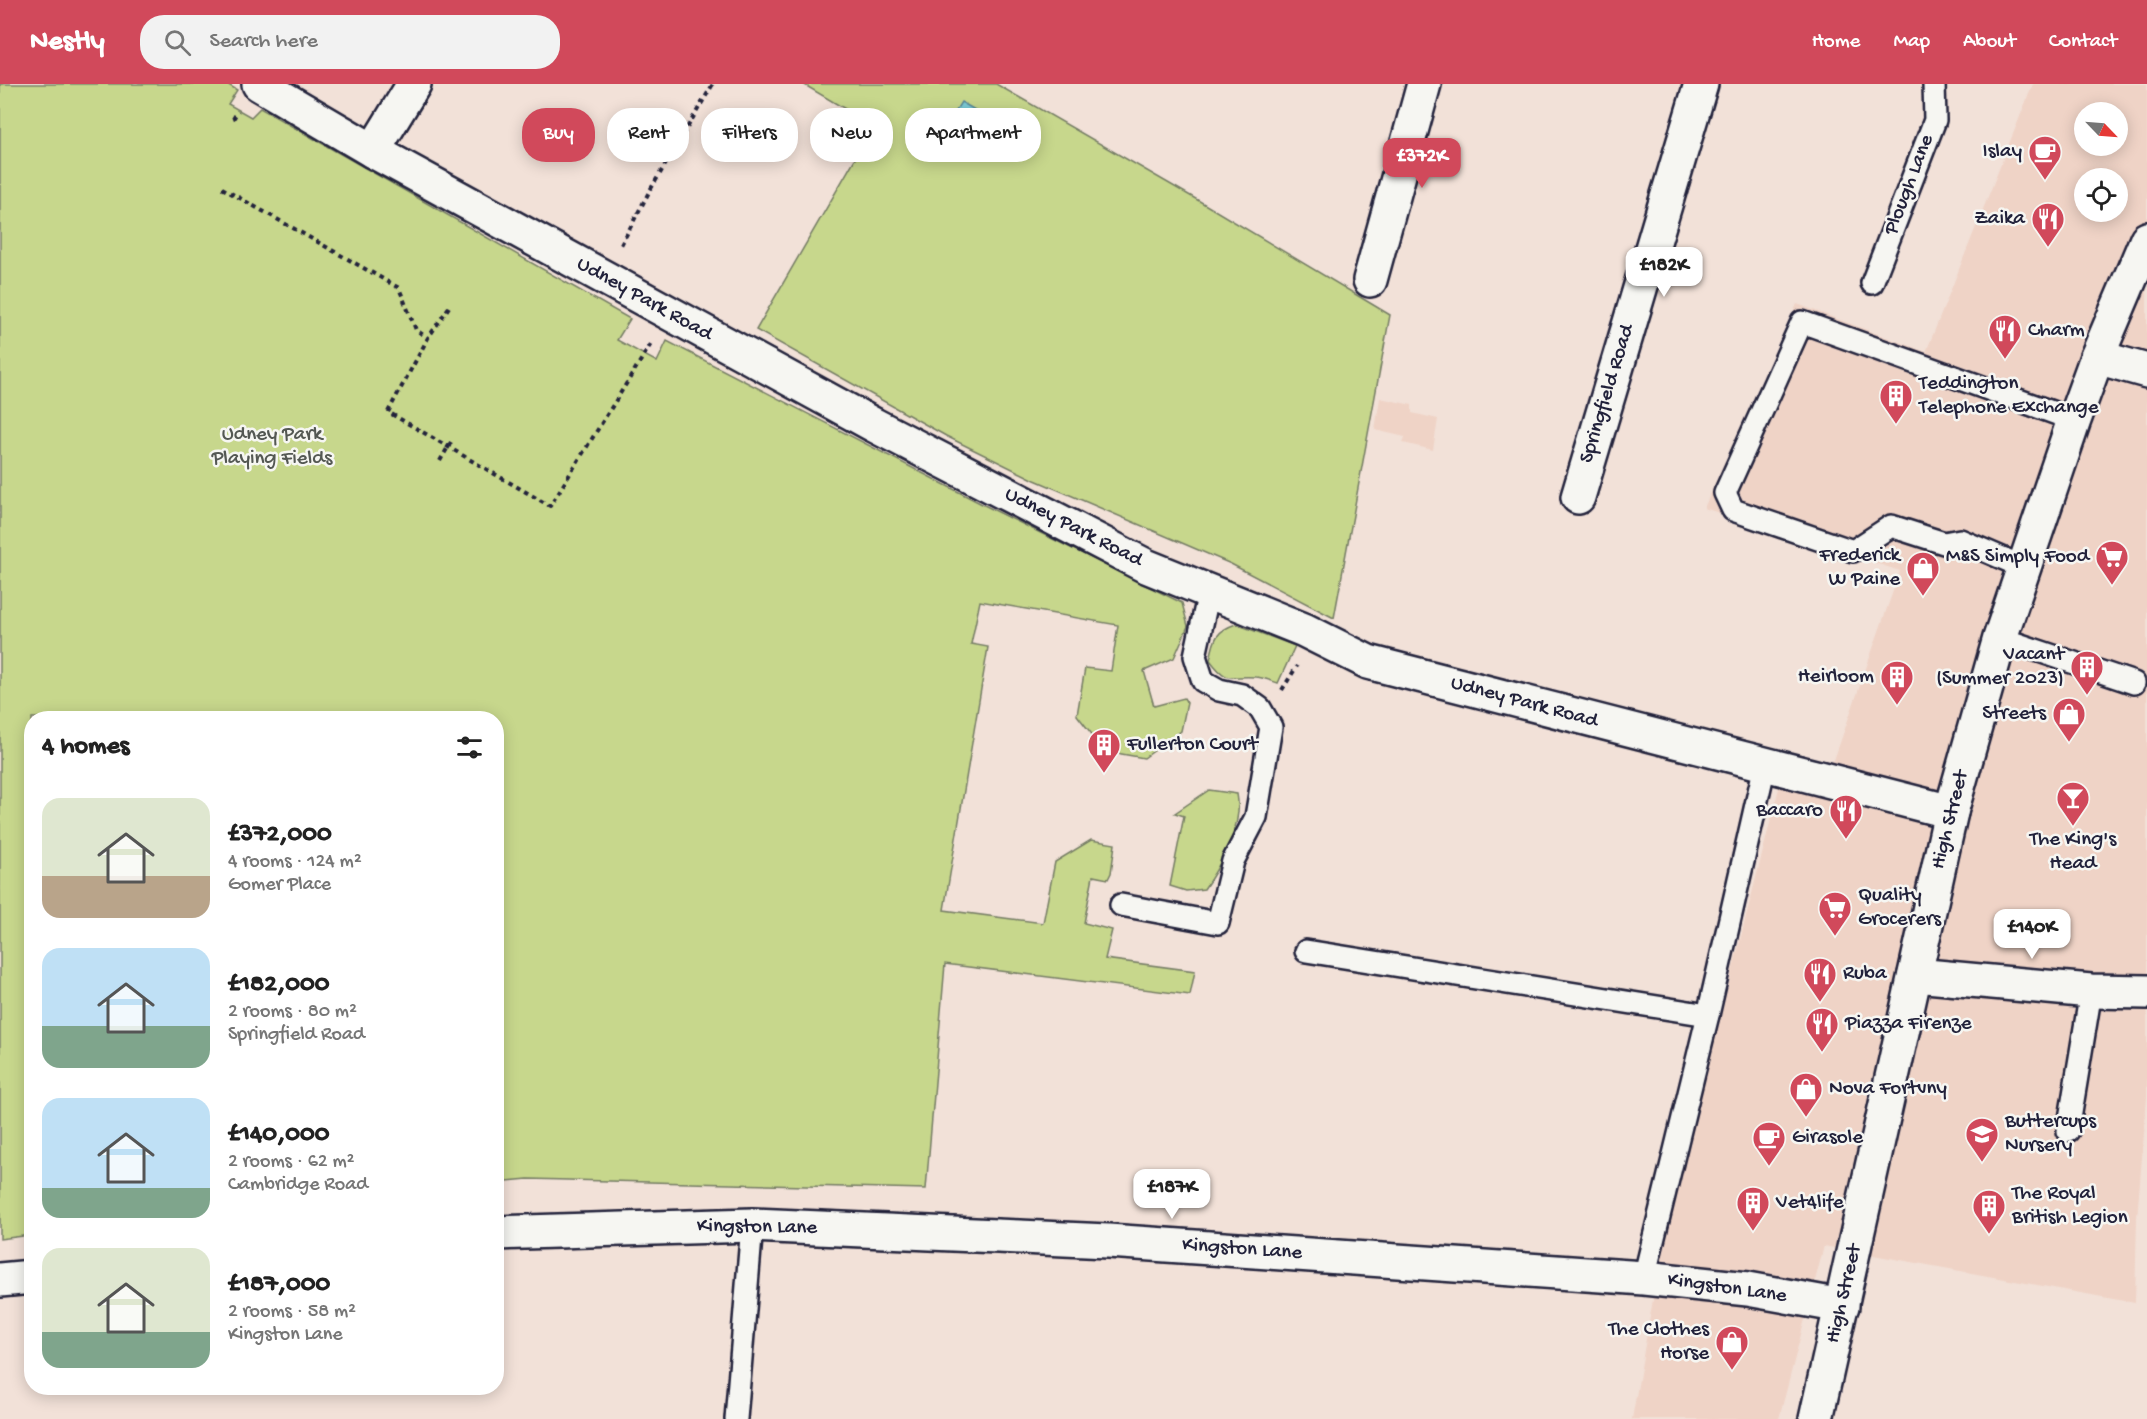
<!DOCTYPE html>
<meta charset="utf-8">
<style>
:root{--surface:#fff;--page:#f2f2f2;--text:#222;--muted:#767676;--accent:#d1495b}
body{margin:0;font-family:"Gochi Hand",sans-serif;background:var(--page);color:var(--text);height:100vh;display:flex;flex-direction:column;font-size:22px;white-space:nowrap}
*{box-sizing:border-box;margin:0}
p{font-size:20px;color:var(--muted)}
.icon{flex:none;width:33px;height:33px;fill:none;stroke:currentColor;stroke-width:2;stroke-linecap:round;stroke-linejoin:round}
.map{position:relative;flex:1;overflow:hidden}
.side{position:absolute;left:24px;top:627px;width:480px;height:684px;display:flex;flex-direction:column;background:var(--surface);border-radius:24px;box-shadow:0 3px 15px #0003}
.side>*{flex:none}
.hud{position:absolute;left:522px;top:24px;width:570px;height:54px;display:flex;gap:12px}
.needle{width:39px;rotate:115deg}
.tools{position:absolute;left:2074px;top:18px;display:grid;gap:12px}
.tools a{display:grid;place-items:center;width:54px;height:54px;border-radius:50%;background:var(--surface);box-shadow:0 3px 15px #0003;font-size:30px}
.price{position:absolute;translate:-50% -51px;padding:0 14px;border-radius:12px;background:#fff;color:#222;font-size:20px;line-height:39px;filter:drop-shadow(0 2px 3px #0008)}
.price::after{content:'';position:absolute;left:50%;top:36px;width:18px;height:14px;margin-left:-9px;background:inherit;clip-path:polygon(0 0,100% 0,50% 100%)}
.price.on{background:var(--accent);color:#fff}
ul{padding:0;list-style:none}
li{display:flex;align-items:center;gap:18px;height:150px;padding:0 18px}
li span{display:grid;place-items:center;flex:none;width:168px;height:120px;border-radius:18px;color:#555}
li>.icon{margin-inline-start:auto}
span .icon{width:72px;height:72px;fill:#fffc;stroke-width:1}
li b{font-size:26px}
h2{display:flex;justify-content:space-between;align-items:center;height:72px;padding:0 18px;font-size:26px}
.pill{padding:0 21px;border-radius:24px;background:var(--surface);box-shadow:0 3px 15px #0003;font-size:21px;line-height:54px}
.pill.on{background:var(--accent);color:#fff}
header{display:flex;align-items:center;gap:36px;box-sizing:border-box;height:84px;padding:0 30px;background:var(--accent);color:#fff}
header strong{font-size:28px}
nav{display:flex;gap:33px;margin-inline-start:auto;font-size:21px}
.search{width:420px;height:54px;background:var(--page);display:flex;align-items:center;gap:15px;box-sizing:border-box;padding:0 21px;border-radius:24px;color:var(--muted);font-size:22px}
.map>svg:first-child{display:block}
</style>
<header>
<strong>Nestly</strong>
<div class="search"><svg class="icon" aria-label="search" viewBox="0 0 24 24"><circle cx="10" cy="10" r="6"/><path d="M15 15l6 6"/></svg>Search here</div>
<nav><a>Home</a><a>Map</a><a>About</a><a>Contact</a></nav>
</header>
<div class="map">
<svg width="2147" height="1335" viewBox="0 0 2147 1335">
<rect width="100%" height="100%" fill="#f2e1d8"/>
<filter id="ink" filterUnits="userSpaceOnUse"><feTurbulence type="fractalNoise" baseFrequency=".0167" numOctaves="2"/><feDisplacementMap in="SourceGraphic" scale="12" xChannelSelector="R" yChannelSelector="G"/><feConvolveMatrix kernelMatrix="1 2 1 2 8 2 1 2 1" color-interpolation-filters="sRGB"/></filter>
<g filter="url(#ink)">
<!-- built -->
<g fill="#efd3c6" fill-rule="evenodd">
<path d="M2033 0H2147V1013L2137 1134 2135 1219 1824 1162 1779 1335H1632L1664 1153 1779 704 1834 676 1900 487 1704 424 1797 220 1926 268ZM2085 28H2118V62H2085ZM2085 94H2118V128H2085Z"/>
<path d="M1380 314 1412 321V329L1438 335 1433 366 1403 359 1405 353 1375 346Z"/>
</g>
<!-- green -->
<g fill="#c7d78c" stroke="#747c64" stroke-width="1.5">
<path d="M0 0H227L237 6 228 20 251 33 260 24 630 235 617 256 657 278 667 257 984 421 1182 519 1188 542 1174 574 1144 587 1154 622 1184 614 1187 619 1181 647 1144 674 1105 667 1077 631 1085 584 1111 587 1118 541 980 517 971 560 988 563 944 826 1043 839 1055 778 1091 756 1115 760 1111 789 1108 795 1093 792 1084 839 1112 846 1105 875 1195 887 1190 911 945 880 926 1105 528 1095 497 1098 496 634H32L31 1151 0 1155Z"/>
<path d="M803 0H996L1201 118 1390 231 1334 534 1231 480 1035 396 946 352 756 246 874 42Z"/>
<path d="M1236 540 1295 562 1278 599C1271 597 1263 593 1255 593 1229 591 1229 601 1210 576 1214 556 1215 547 1236 540Z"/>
<path d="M1209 706 1237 710C1238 716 1239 722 1238 728 1236 753 1218 785 1204 805L1186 807 1170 802 1184 732 1175 729Z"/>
</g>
<!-- water -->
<path fill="#7cccd7" stroke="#588899" stroke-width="1.5" d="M961 18 1010 46 996 71 946 42Z"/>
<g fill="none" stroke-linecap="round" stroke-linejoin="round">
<!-- shore -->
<path stroke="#466679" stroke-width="1.5" d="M965 27 1000 47V51L994 61 991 62 956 41V38L962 28Z"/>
<!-- service casing -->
<g stroke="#22223b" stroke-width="26">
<g id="service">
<path d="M1872 199 1935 36 1934 0"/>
<path d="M2023 483 1960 456 1944 459 1891 442 1853 467 1733 426 1725 409 1802 238 2074 336"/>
<path d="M2000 554 2134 599"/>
<path d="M1121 821 1218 839 1233 777 1256 733 1271 643 1260 624 1242 611 1219 606 1203 597 1195 572 1209 508"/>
<path d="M1306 867 1708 931"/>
<path d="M2068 1047 2091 907"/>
<path d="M1644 1194 1708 931 1765 681"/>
<path d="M736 1335 752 1141"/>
</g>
</g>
<!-- minor casing -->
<g stroke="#22223b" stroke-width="38">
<g id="minor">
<path d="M259 0 373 67 874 341 1146 482 1304 546 1368 578 1951 728"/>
<path d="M373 67 414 0"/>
<path d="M1370 196 1424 0"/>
<path d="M2097 273 2147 287"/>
<path d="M1578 413 1701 0"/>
<path d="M1915 891 2091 907 2147 908"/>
<path d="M496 1149 752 1141 1108 1157 1644 1194 1748 1205 1842 1222"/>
<path d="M0 1196 32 1193"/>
</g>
</g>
<!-- primary casing -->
<g stroke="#22223b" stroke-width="38">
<path id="primary" d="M1816 1335 1951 728 2000 554 2074 336 2097 273 2147 155"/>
</g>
<!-- path -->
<g stroke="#22223b" stroke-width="4" stroke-dasharray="4.5 4.5" stroke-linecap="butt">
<path d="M233 35 238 27"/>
<path d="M222 104 399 204 416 246 428 254"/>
<path d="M621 161 649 108 713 0"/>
<path d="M449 223 428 254 388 328 550 422 651 260"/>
<path d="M440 377 451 358"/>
<path d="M1282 606 1297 582"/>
</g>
<!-- service -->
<use href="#service" stroke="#f6f6f2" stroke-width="21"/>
<!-- minor -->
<use href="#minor" stroke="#f6f6f2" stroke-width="33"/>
<!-- primary -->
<use href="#primary" stroke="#f6f6f2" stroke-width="33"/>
</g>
</g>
<!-- icons -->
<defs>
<g id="cafe-pin" transform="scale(1.725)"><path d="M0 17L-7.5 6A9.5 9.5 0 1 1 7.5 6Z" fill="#d1495b" stroke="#f6f6f2"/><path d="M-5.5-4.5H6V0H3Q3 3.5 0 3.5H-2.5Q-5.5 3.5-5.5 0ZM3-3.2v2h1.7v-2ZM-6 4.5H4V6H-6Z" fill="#fff"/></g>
<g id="restaurant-pin" transform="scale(1.725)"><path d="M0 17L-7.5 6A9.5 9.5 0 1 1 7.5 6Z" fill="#d1495b" stroke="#f6f6f2"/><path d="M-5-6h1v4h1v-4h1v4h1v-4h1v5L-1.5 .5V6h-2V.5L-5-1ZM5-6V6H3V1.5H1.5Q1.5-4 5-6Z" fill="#fff"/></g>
<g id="building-pin" transform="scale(1.725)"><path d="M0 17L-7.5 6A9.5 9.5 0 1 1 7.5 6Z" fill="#d1495b" stroke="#f6f6f2"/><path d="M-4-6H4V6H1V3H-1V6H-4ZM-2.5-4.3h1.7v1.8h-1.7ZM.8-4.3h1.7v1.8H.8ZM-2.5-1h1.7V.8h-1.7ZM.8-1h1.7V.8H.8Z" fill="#fff"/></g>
<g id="supermarket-pin" transform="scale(1.725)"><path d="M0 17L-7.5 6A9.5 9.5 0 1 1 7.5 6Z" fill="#d1495b" stroke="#f6f6f2"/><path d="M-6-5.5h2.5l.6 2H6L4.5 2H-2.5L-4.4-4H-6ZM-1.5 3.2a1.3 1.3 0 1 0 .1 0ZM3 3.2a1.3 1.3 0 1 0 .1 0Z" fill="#fff"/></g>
<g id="shop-pin" transform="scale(1.725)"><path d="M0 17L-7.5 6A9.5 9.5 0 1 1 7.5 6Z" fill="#d1495b" stroke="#f6f6f2"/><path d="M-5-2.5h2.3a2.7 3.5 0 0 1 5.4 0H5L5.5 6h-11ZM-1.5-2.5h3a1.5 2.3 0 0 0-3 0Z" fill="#fff"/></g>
<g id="bar-pin" transform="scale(1.725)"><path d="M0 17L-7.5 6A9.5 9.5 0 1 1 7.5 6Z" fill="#d1495b" stroke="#f6f6f2"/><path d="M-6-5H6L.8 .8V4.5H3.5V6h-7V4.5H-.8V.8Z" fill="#fff"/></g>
<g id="school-pin" transform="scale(1.725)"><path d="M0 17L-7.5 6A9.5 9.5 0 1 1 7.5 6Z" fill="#d1495b" stroke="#f6f6f2"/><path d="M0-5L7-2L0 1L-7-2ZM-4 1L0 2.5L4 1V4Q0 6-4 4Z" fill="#fff"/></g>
</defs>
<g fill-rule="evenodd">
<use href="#cafe-pin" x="2045" y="68"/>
<use href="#restaurant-pin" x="2048" y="135"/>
<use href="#restaurant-pin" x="2005" y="247"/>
<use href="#building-pin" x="1896" y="312"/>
<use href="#supermarket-pin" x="2112" y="473"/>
<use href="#shop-pin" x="1923" y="484"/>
<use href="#building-pin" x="2087" y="583"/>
<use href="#building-pin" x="1897" y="593"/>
<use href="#shop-pin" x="2069" y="630"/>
<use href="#building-pin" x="1104" y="661"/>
<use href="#bar-pin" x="2073" y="714"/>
<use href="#restaurant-pin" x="1846" y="727"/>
<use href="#supermarket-pin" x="1835" y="824"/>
<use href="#restaurant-pin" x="1820" y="890"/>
<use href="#restaurant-pin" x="1822" y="940"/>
<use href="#shop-pin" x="1806" y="1005"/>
<use href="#school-pin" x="1982" y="1050"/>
<use href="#cafe-pin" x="1769" y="1054"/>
<use href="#building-pin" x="1753" y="1119"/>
<use href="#building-pin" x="1989" y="1122"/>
<use href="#shop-pin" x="1732" y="1258"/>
</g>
<g text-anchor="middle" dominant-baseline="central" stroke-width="5" stroke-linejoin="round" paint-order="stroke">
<!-- poi labels -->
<g font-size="21" fill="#22223b" stroke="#f6f6f2" text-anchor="start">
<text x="2022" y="68" text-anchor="end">Islay</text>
<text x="2025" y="135" text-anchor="end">Zaika</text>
<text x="2028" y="247">Charm</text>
<text x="1919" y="300">Teddington<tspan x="1919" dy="24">Telephone Exchange</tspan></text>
<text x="1900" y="472" text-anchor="end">Frederick<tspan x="1900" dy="24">W Paine</tspan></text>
<text x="2089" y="473" text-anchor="end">M&amp;S Simply Food</text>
<text x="2064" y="571" text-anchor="end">Vacant<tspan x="2064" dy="24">(Summer 2023)</tspan></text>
<text x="1874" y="593" text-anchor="end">Heirloom</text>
<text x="2046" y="630" text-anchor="end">Streets</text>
<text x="1127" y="661">Fullerton Court</text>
<text x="1823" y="727" text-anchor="end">Baccaro</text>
<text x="2073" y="756" text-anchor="middle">The King's<tspan x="2073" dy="24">Head</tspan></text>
<text x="1858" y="812">Quality<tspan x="1858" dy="24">Grocerers</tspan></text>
<text x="1843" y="890">Ruba</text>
<text x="1845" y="940">Piazza Firenze</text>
<text x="1829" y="1005">Nova Fortvny</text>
<text x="2005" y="1038">Buttercups<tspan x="2005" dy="24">Nursery</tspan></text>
<text x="1792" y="1054">Girasole</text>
<text x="2012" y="1110">The Royal<tspan x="2012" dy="24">British Legion</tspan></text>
<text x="1776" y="1119">Vet4life</text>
<text x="1709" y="1246" text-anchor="end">The Clothes<tspan x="1709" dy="24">Horse</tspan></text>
</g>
<!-- street labels -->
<g font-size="21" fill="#22223b" stroke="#f6f6f2">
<text transform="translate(1910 101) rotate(-69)">Plough Lane</text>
<text transform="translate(644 216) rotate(29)">Udney Park Road</text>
<text transform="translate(1608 310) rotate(-73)">Springfield Road</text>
<text transform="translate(1073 444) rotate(27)">Udney Park Road</text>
<text transform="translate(1524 619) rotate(15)">Udney Park Road</text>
<text transform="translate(1951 736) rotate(-76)">High Street</text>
<text transform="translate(757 1144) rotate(1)">Kingston Lane</text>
<text transform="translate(1242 1166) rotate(4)">Kingston Lane</text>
<text transform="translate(1727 1205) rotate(8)">Kingston Lane</text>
<text transform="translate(1845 1210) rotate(-77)">High Street</text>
</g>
<!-- park labels -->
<g font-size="21" fill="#545853" stroke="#f6f6f2">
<text x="272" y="351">Udney Park<tspan x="272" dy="24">Playing Fields</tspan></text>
</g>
</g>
</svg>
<div class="tools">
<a><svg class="needle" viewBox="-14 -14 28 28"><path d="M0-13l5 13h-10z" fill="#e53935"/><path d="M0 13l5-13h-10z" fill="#767676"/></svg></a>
<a><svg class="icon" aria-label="locate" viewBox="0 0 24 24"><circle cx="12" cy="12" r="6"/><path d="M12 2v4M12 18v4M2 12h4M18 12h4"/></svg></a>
</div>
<b class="price on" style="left:1422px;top:105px">£372K</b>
<b class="price" style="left:1664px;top:214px">£182K</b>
<b class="price" style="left:2032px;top:876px">£140K</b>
<b class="price" style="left:1172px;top:1136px">£187K</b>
<div class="hud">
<a class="pill on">Buy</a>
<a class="pill">Rent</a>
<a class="pill">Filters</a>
<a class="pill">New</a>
<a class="pill">Apartment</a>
</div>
<section class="side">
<h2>4 homes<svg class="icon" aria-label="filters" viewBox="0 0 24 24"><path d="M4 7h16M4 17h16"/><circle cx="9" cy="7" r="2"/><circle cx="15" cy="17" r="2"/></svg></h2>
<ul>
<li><span style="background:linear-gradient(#dfe7d0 65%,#b9a48a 0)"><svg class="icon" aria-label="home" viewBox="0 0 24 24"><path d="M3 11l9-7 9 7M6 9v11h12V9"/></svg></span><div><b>£372,000</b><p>4 rooms · 124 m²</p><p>Gomer Place</p></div></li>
<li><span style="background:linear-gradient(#bfe0f5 65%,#7fa58c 0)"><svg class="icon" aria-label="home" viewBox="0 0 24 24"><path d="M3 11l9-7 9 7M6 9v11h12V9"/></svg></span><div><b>£182,000</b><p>2 rooms · 80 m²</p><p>Springfield Road</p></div></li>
<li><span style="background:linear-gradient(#bfe0f5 75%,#7fa58c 0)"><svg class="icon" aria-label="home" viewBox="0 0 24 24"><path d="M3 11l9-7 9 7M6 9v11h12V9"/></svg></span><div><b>£140,000</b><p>2 rooms · 62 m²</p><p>Cambridge Road</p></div></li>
<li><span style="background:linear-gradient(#dfe7d0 70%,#7fa58c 0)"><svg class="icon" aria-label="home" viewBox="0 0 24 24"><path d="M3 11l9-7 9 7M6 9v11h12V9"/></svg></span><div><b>£187,000</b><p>2 rooms · 58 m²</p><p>Kingston Lane</p></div></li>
</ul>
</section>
</div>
